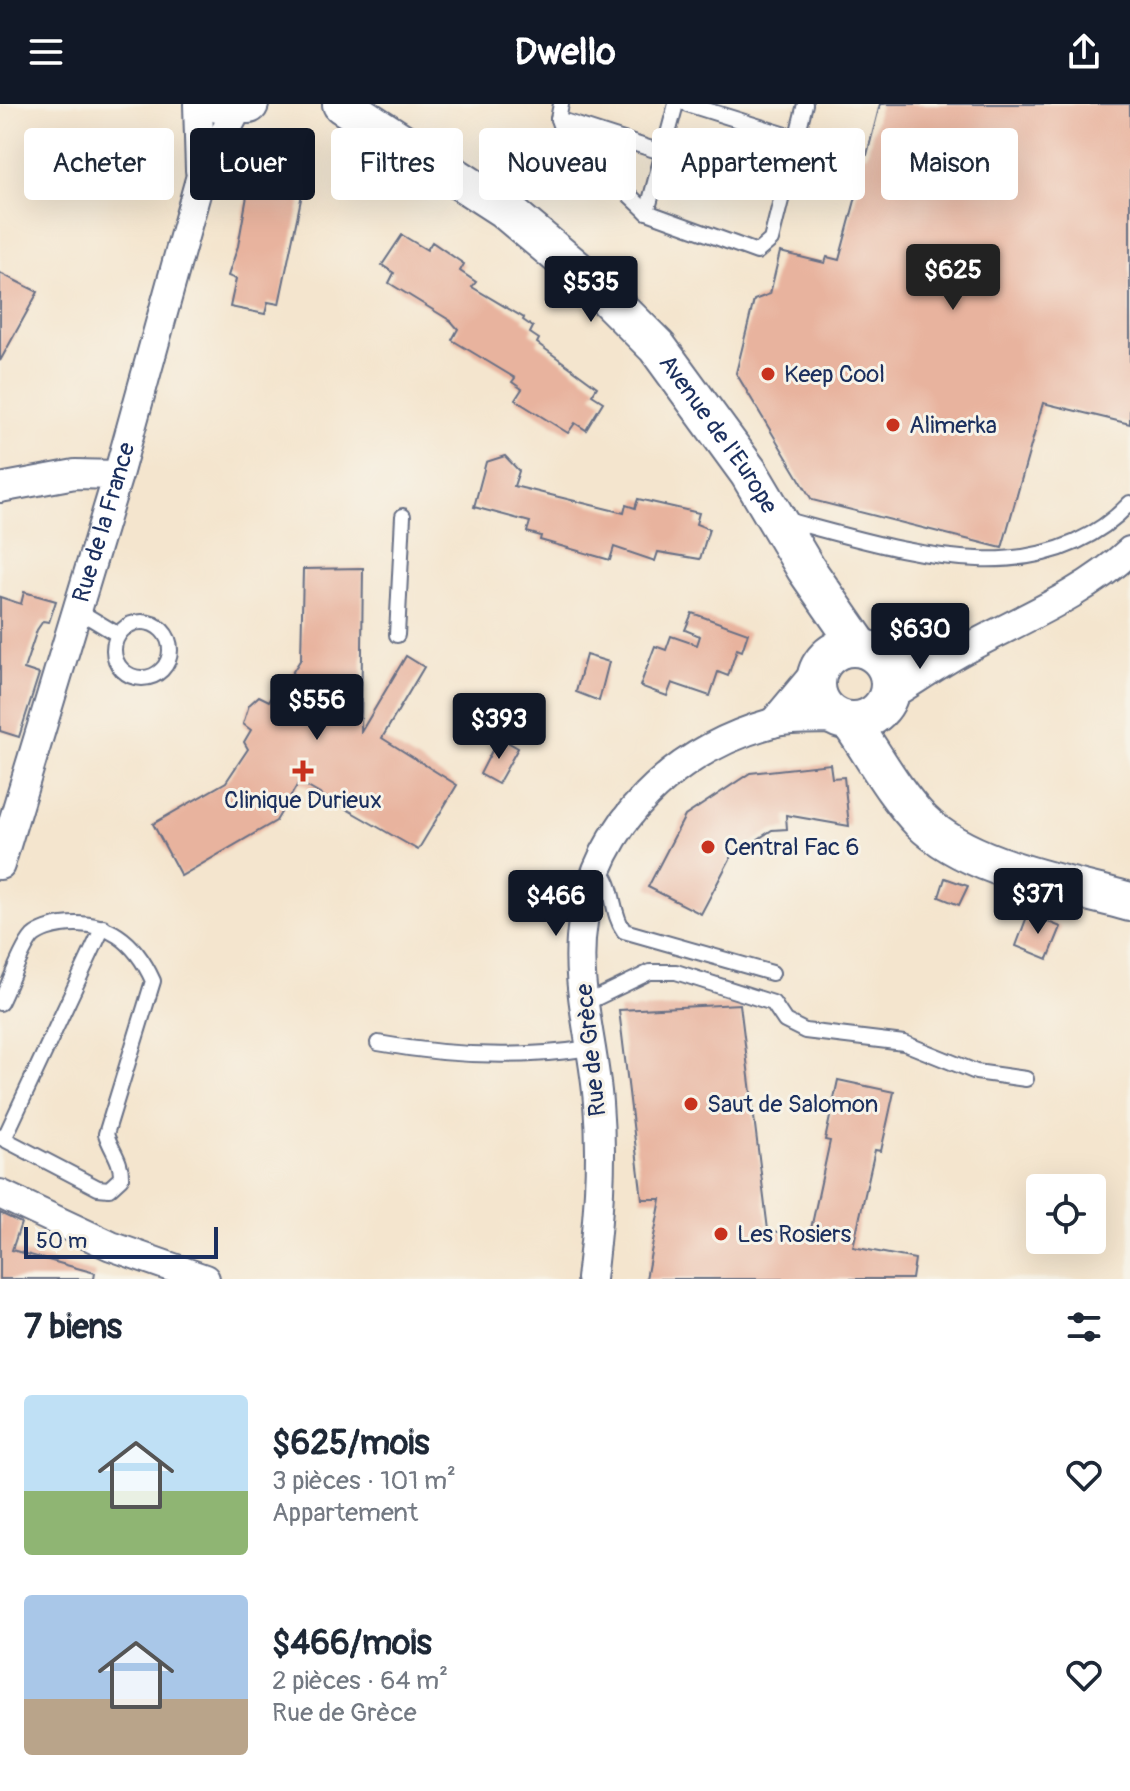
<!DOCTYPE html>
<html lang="fr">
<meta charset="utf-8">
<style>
:root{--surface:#fff;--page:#f6f6f7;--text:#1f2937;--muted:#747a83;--accent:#111827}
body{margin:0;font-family:Pangolin,sans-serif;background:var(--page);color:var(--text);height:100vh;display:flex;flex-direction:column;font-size:30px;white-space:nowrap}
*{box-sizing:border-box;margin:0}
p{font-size:26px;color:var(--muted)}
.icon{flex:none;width:44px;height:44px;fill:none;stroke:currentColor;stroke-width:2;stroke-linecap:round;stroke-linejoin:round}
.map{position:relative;height:1175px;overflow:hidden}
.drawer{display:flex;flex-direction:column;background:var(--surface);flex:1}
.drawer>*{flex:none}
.banner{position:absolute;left:24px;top:24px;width:1082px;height:72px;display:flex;gap:16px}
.fabs{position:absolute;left:1026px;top:1070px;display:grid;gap:16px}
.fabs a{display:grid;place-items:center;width:80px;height:80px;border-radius:8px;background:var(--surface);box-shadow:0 8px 32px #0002;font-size:40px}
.scale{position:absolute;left:24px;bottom:20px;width:194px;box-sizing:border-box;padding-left:8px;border:4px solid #1b2f5e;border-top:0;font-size:22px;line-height:28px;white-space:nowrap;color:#1b2f5e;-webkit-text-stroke:6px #f7f3e8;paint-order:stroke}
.price{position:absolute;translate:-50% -68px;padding:0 18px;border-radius:8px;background:var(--accent);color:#fff;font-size:26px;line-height:52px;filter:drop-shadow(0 2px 4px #0008)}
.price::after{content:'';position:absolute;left:50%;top:48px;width:24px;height:18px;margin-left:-12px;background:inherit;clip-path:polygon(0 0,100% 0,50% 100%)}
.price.current{background:#222;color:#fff}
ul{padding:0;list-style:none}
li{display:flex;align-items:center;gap:24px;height:200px;padding:0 24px}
li span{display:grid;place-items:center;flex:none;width:224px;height:160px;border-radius:8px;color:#555}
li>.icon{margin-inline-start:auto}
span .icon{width:96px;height:96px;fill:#fffc;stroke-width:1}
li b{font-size:34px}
h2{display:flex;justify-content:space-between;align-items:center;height:96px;padding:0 24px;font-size:34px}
.pill{padding:0 28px;border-radius:8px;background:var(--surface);box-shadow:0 8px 32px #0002;font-size:28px;line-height:72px}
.pill.current{background:var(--accent);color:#fff}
header{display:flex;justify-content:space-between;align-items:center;height:104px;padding:0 24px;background:var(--accent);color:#fff;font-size:36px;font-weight:800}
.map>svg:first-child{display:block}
</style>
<header><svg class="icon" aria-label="menu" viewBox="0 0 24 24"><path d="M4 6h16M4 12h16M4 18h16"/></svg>Dwello<svg class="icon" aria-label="share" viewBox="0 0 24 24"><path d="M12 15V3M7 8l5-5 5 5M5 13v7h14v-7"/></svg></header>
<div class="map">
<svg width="1130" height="1175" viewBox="0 0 1130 1175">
<rect width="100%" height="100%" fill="#f7f3e8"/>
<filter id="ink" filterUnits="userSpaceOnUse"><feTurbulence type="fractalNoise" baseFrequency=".0125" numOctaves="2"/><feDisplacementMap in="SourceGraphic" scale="16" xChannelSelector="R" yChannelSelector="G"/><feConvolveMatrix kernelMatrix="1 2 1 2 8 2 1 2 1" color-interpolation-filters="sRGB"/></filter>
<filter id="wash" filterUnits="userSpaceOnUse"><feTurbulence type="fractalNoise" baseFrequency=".006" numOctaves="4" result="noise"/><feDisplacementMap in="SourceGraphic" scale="32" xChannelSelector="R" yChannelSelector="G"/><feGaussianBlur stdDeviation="1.8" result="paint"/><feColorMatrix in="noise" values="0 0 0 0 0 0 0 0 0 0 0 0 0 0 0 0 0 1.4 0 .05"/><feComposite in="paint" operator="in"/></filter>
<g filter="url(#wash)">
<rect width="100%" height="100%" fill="#f4e5ce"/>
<g id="blocks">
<!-- building -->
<g fill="#e8b39e">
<path d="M880 0H1130V320L1043 299 1002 444 812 396 736 269 754 196 770 190 780 148 825 159 827 153 839 156 861 74 853 71 859 50 867 51Z"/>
<path d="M270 36 302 43 300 54 309 57 279 200 268 198 265 210 230 203 236 175 228 172 238 142 253 59 259 45 267 48Z"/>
<path d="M402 131 427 146 432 138 464 160 460 167 476 178 472 183 524 214 523 216 533 223 530 229 539 235 537 239 597 283 592 291 603 298 586 326 575 319 568 329 515 296 522 285 512 278 515 274 452 236 458 225 451 217 389 179 394 169 382 161Z"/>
<path d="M0 169 38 188 0 257Z"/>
<path d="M505 352 519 367 514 382 624 409 626 401 635 404 638 395 699 409 696 420 709 425 700 455 658 448 655 457 614 443 610 456 540 436 541 432 527 428 530 418 474 403 486 358Z"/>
<path d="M363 464 361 628 406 552 424 563 382 634 457 681 418 746 299 678 276 717 181 772 153 720 226 678 248 645 244 638 251 626 243 620 249 601 259 592 269 597 277 584 281 586 301 555 303 465Z"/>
<path d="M24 488 56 497 49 518 43 517 37 526 24 565 39 570 19 633 0 627V493L21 500Z"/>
<path d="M692 509 748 529 742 547 737 545 728 572 718 568 710 592 672 579 667 592 640 582 655 542 666 546 671 532 697 541 700 532 685 526Z"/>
<path d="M586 551 609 558 599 597 576 588Z"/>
<path d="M499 633 518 644 498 680 480 670Z"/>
<path d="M830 660 832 674 844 673 849 722 786 711 787 725 772 726 731 753 701 810 648 783 685 712 750 669Z"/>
<path d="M945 774 968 782 959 801 939 793Z"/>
<path d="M1028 810 1061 823 1048 855 1016 842Z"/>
<path d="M740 900 768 1126 809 1134 830 1037 825 1036 838 976 894 988 881 1047 875 1046 853 1143 915 1155 912 1175H646L661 1095H642L619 906Z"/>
<path d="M0 1109 21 1119 12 1146 95 1169 94 1175H0Z"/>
</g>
</g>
</g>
<g filter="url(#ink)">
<use href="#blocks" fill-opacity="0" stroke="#676f85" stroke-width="2"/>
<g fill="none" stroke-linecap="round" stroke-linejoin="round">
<!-- lane casing -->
<g stroke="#676f85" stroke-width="18">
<g id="lane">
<path d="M561 0 558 15 562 27 647 108 757 148 771 136 805 0"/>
<path d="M687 0 796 34"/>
<path d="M558 15 783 87"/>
<path d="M613 76 625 37"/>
<path d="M647 108 676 0"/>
<path d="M786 416C895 444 1039 496 1130 399"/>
<path d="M77 506 117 530"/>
<circle cx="142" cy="546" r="28"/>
<path d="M397 531 403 412"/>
<path d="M598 764C616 781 610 807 624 827L772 869"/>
<path d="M0 899C9 882 21 845 33 832 40 826 53 822 62 821 108 815 135 837 153 877L106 1030C111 1046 122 1057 121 1074L109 1085 98 1084 0 1033"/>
<path d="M584 900 650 868H676L773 899 785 917 805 927 904 939 976 968 1026 975"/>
<path d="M378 939C448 952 520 955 590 944"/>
<path d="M4 1035 103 823"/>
</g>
</g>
<!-- street casing -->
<g stroke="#676f85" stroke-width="32">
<g id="street">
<path d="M198 0 200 66"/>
<path d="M0 384 75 370 118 371"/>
<path d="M882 556 955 547"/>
<path d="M889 592C914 577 938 560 964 546 1021 515 1081 492 1130 447"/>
<path d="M773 619 819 564"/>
<path id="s1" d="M0 761 118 371 200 75 239 2"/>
<path d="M0 1090 111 1142 205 1175"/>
<path d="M591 1175C598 1116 603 1058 598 999 594 940 573 879 583 818 598 717 676 646 772 619 792 614 818 616 839 615"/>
</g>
</g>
<!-- secondary casing -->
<g stroke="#676f85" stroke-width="42">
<g id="secondary">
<path d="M221 0H249"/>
<path id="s2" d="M342 0 503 104 597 183 657 243 749 369 806 465 860 543"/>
<circle cx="853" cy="580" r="37"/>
<path d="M850 617C873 650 893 688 921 717 969 765 1066 780 1130 798"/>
</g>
</g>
<!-- lane -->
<use href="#lane" stroke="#fff" stroke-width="14"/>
<!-- street -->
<use href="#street" stroke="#fff" stroke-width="28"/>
<!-- secondary -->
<use href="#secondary" stroke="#fff" stroke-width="38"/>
</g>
</g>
<!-- markers -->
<g fill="#c8321e" stroke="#f7f3e8" stroke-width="3">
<circle cx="768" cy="270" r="8"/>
<circle cx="893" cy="321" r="8"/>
<path d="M299 655h8v8h8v8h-8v8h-8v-8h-8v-8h8z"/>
<circle cx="708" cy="743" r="8"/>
<circle cx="691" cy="1000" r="8"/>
<circle cx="721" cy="1130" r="8"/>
</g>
<g text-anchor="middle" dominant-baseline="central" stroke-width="6" stroke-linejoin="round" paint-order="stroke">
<!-- poi labels -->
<g font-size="24" fill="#1b2f5e" stroke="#f7f3e8" text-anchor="start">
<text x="784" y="270">Keep Cool</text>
<text x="909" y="321">Alimerka</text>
<text x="303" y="696" text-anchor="middle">Clinique Durieux</text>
<text x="724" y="743">Central Fac 6</text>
<text x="707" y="1000">Saut de Salomon</text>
<text x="737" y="1130">Les Rosiers</text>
</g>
<!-- street labels -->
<g font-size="24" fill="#1b2f5e" stroke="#f7f3e8">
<text stroke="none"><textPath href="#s2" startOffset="506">Avenue de l'Europe</textPath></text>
<text stroke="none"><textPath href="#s1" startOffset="358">Rue de la France</textPath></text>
<text transform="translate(591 946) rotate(-96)">Rue de Grèce</text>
</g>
</g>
</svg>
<div class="fabs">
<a><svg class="icon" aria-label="locate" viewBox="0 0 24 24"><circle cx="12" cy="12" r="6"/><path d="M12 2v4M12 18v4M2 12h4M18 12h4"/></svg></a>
</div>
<div class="scale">50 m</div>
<b class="price current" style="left:953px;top:208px">$625</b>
<b class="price" style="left:591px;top:220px">$535</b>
<b class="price" style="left:920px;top:567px">$630</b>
<b class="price" style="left:317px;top:638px">$556</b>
<b class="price" style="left:499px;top:657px">$393</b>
<b class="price" style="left:1038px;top:832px">$371</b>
<b class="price" style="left:556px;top:834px">$466</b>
<div class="banner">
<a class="pill">Acheter</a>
<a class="pill current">Louer</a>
<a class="pill">Filtres</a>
<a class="pill">Nouveau</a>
<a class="pill">Appartement</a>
<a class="pill">Maison</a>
</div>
</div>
<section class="drawer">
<h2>7 biens<svg class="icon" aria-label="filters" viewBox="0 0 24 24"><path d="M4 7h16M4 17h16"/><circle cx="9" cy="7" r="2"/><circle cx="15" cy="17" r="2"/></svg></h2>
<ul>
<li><span style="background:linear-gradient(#bfe0f5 60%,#8fb573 0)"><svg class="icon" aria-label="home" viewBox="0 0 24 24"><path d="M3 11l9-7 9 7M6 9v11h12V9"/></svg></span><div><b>$625/mois</b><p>3 pièces · 101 m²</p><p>Appartement</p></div><svg class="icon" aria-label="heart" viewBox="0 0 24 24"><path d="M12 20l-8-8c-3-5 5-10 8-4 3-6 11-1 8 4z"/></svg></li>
<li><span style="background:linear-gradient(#a9c7e8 65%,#b9a48a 0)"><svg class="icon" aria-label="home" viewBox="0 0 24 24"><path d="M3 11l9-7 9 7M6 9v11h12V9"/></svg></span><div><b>$466/mois</b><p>2 pièces · 64 m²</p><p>Rue de Grèce</p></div><svg class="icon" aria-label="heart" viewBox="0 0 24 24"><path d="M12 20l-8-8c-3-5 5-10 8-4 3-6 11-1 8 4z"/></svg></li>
</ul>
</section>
